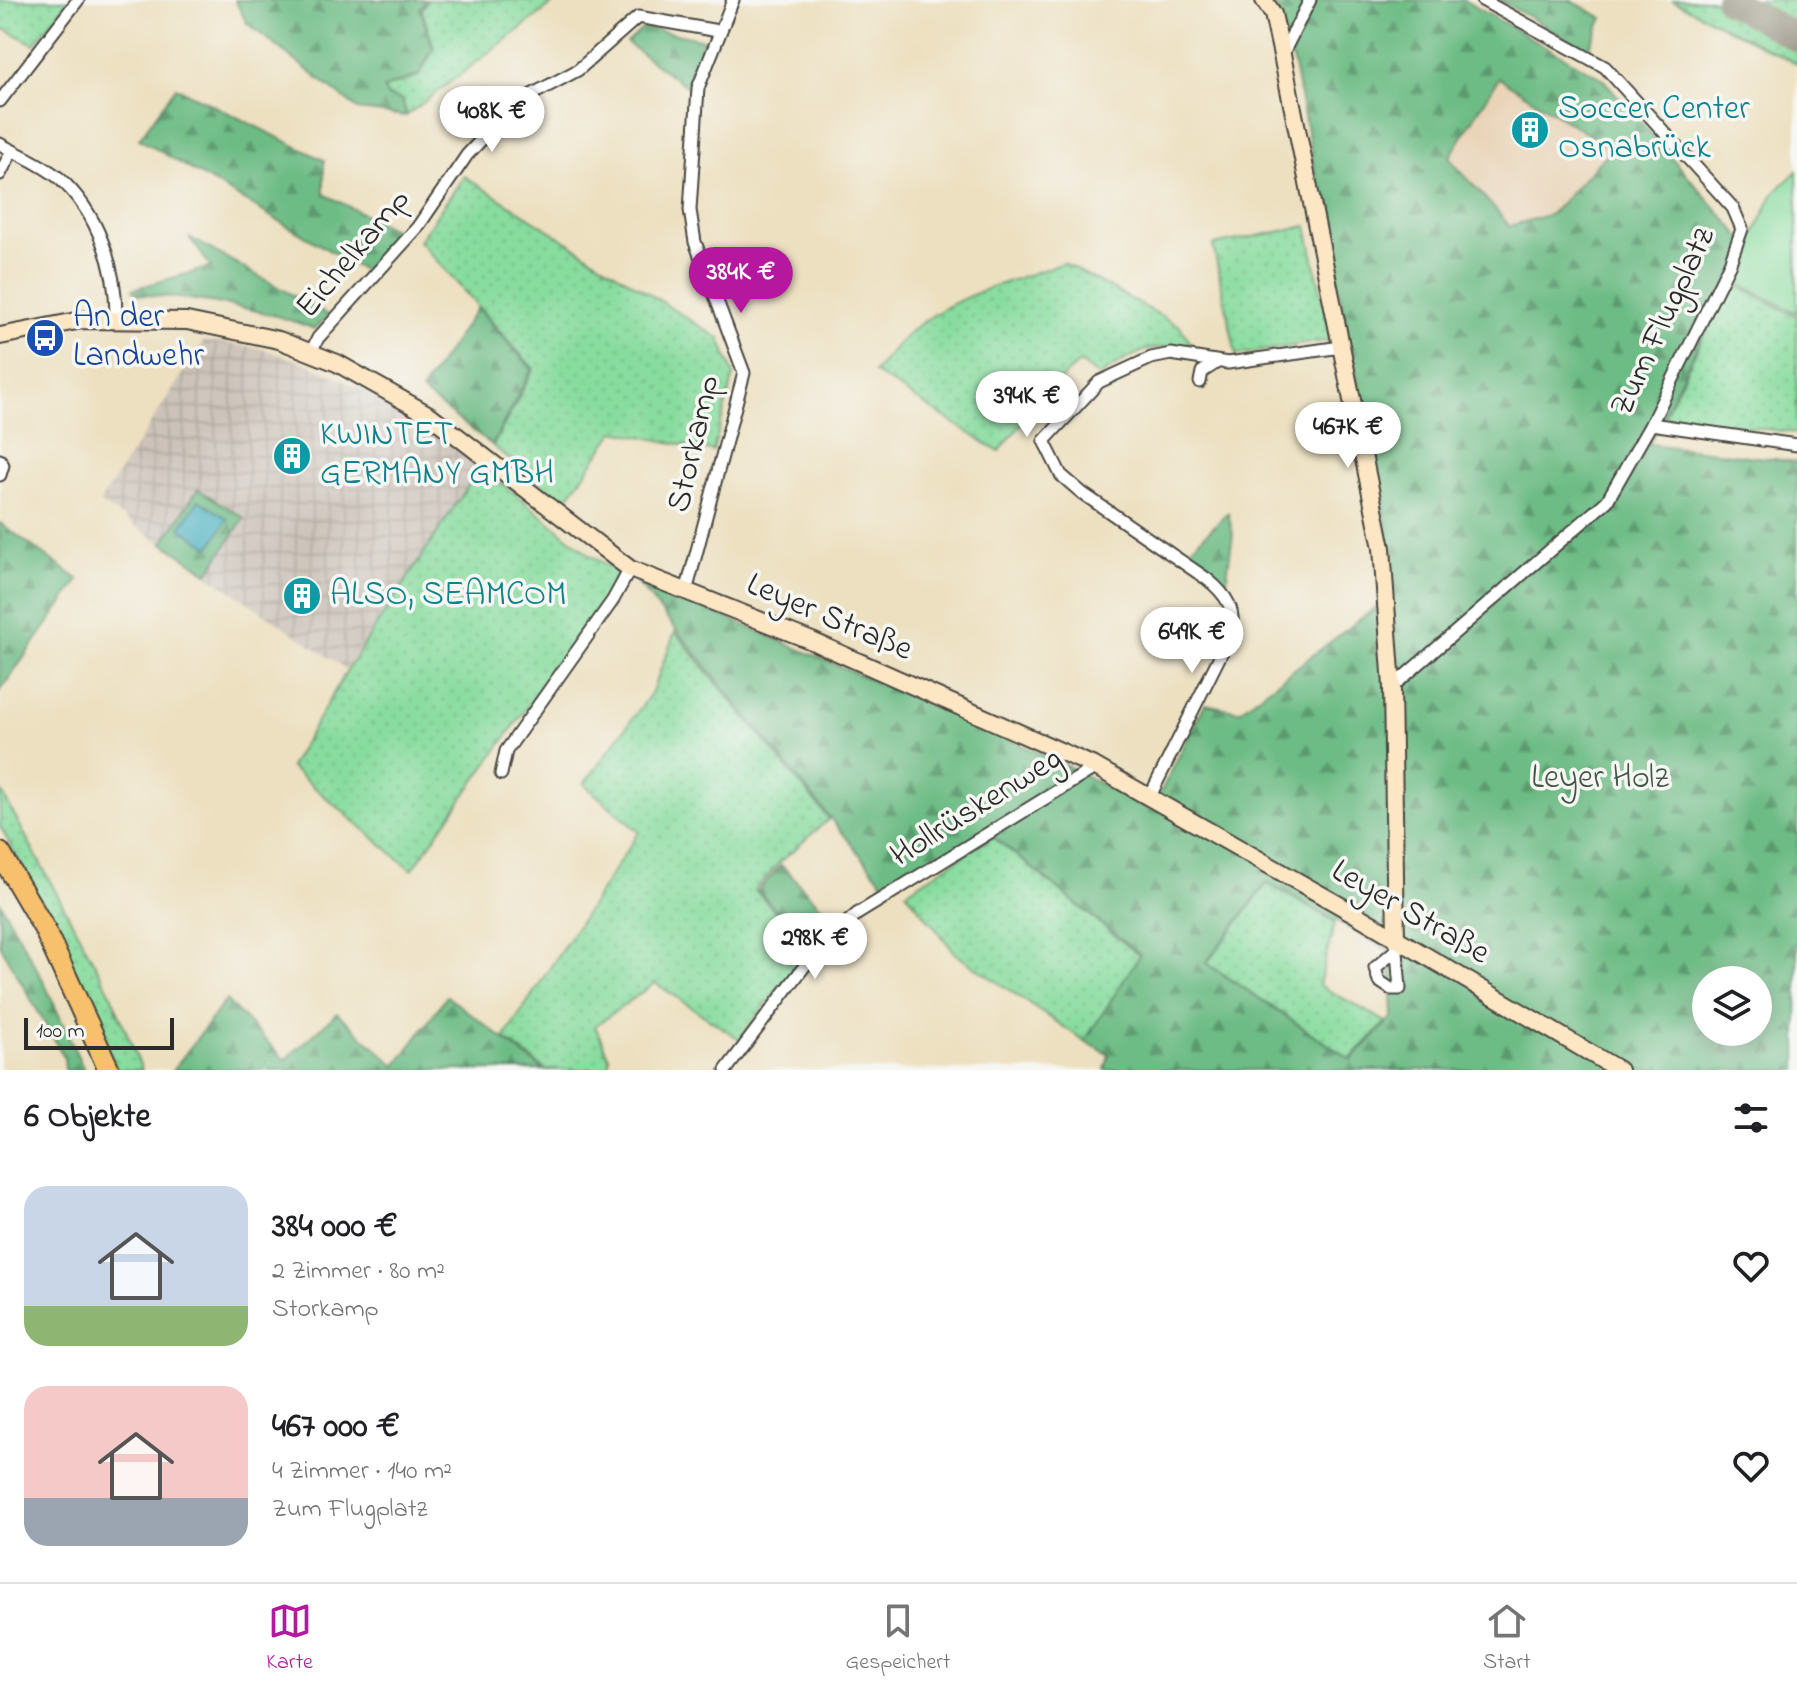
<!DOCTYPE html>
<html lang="de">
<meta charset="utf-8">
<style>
:root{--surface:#fff;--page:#f6f6f6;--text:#202124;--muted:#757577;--line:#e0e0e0;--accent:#b5179e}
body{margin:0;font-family:"Indie Flower",sans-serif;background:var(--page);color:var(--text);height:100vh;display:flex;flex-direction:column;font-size:30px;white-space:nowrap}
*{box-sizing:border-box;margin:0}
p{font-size:26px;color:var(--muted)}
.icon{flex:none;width:44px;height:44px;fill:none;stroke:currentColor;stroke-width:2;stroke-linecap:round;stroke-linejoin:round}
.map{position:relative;height:1070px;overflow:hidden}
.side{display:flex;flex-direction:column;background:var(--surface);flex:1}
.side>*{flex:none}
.tools{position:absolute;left:1692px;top:966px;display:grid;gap:16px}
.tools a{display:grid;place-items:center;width:80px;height:80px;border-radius:50%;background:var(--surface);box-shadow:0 4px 20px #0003;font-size:40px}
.scale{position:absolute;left:24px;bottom:20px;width:150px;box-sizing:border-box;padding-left:8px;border:4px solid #2b2b2b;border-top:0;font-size:22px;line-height:28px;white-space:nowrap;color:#2b2b2b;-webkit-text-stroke:6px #f6f6f2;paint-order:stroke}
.price{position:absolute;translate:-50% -68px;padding:0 18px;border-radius:28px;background:#fff;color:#222;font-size:26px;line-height:52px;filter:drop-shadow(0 2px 4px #0008)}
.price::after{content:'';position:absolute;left:50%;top:48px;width:24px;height:18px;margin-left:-12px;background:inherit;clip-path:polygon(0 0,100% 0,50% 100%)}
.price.on{background:var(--accent);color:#fff}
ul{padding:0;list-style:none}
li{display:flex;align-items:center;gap:24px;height:200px;padding:0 24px}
li span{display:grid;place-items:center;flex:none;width:224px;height:160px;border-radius:24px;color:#555}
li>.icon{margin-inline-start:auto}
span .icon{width:96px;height:96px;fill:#fffc;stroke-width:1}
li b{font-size:34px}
h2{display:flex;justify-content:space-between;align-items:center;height:96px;padding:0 24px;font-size:34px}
.tab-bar{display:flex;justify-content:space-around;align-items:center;height:112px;border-top:2px solid var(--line);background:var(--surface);font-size:22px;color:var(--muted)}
.tab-bar a{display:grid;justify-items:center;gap:4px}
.tab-bar .on{color:var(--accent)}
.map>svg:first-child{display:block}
</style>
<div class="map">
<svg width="1797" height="1070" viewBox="0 0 1797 1070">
<defs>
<pattern id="industrial-grid" width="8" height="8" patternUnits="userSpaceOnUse" patternTransform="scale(2)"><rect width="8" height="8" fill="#ccc2b9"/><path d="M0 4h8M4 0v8" fill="none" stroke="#afa79f"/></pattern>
<pattern id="grass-dots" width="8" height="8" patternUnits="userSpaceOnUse" patternTransform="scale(2)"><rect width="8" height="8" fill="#87dc9e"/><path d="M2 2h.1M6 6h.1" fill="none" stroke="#75bd88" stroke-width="1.8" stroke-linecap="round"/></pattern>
<pattern id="forest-firs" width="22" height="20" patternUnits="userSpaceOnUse" patternTransform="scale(2)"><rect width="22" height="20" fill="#6dbc85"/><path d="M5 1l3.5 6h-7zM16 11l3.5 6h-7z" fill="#5a996d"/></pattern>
</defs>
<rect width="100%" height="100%" fill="#f6f6f2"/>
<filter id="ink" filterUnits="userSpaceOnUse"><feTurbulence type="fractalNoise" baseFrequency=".0125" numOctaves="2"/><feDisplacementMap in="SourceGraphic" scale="16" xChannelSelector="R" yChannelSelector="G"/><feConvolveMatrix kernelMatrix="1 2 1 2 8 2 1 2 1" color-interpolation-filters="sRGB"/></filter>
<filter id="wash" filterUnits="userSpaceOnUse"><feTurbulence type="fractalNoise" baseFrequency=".006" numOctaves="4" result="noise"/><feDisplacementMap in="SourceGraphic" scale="32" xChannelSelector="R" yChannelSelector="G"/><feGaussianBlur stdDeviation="1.8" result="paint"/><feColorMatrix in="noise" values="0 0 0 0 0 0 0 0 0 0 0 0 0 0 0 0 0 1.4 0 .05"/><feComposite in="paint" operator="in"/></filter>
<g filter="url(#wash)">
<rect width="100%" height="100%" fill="#ede0c0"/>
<!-- built -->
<path fill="#e9d4b8" d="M1500 77 1611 149 1551 214 1509 226 1448 158Z"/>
<!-- industrial -->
<path fill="url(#industrial-grid)" d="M204 341 259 348 308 364 362 389 419 423 480 466 346 669 100 502Z"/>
<!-- grass -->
<g fill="url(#grass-dots)" stroke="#598464" stroke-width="2">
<path d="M0 0H69L34 44 0 27Z"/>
<path d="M428 0H558L407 115 402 100 387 95 384 88 419 76 434 48 422 9Z"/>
<path d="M1672 0H1717L1797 46V64Z"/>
<path d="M1740 0H1797V32Z"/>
<path d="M464 176 720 339 734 375 713 451 615 431 564 503 493 446 534 369 419 241Z"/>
<path d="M1307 226 1331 340 1236 355 1213 245Z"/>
<path d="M1064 263 1180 326 1196 352C1150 340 1137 353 1099 376L1080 362 1047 392 999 452 874 372C885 360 895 346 907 335 949 296 1011 281 1064 263Z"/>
<path d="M1730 282 1797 316V433L1664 416Z"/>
<path d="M481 466 590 555 618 572 607 594 412 870 290 767 346 672Z"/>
<path d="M675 632 829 819 779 863 755 890 810 948 739 1039 655 983 595 1026 609 1057V1070H546L504 1038 639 832 584 784 652 692Z"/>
<path d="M0 789 110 992 142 1070H117L60 936 0 826Z"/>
<path d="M993 837 1140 956 1085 1041 957 955 906 892Z"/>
<path d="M1267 884 1335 922 1319 985 1386 1022 1350 1059 1207 963Z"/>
</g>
<!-- forest -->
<g fill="url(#forest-firs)" stroke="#4c7458" stroke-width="2" fill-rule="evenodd">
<path d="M235 0H426L420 9 433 48 419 75 383 88 387 96 402 100 406 116 359 110 247 23Z"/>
<path d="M1274 0H1463L1602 78 1747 244 1649 444 1797 462V1070H1105L1109 1055 1085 1041 1140 955 994 837 885 885 633 577 1058 761 1151 811 1205 704 1239 711 1392 595 1387 529 1294 66ZM1499 78 1611 149 1551 214 1510 226 1449 158ZM1267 882 1390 951 1393 1017 1351 1060 1206 963ZM1706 980H1758V1032H1706Z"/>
<path d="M1499 0H1570L1603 18 1588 50Z"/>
<path d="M644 27 704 40 687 87 627 43Z"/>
<path d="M176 87 324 160V194L402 234 366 272 139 139Z"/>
<path d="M189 237 328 315 315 329C256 306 199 299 136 294L133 289 211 267Z"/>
<path d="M477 308 532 369 492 445 421 391Z"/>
<path d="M198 489 244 518 208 573 163 543Z"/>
<path d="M1228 513 1233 534 1226 583 1187 552Z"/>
<path d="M0 523 79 580 0 691Z"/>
<path d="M781 865 835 921 812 947 758 891Z"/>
<path d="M0 902 43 980 84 1070H65L64 1057 0 945Z"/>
<path d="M447 996 544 1070H173L226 1000 285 1060 337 1013 396 1066Z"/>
</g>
<!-- park -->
<path fill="#87dc9e" stroke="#598464" stroke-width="2" d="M1797 171V313L1732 280 1774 193Z"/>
<!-- water -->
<path fill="#43afc0" stroke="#376d76" stroke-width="2" d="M199 500 228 519 210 547 180 528Z"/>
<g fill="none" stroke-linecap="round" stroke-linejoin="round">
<!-- taxiway -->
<path stroke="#8c8676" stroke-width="28" d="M1729 0 1797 38"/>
</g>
</g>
<g filter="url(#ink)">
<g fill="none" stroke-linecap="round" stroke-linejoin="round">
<!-- street casing -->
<g stroke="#484641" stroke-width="15">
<g id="street">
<path d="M1282 55 1310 0"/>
<path d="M0 101 78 0"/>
<path d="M0 144C20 155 42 164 59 178 98 212 117 269 116 319"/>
<path d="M0 174 12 151"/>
<path d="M311 352 318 338 417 228 467 155 516 103 578 70 638 17 718 31"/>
<path d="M1200 382 1202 372 1216 363"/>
<path d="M1651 424 1797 445"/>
<path d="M0 460 3 465 0 475"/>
<path d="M686 592 744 373 695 242 690 210 698 88 733 0"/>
<path d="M1392 687 1607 501 1651 424 1730 263 1742 229 1733 208 1605 67 1482 0"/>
<path d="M501 774 506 751 613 600 630 569"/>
<path d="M1149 798 1230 636C1237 610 1227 595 1207 579L1082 493 1061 475 1044 441 1099 382 1151 358 1171 354 1228 363 1341 347"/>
<path d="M1396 939 1400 989H1391L1379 981 1375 968 1397 949"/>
<path d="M726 1070 819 947 857 914 1096 767"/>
</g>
</g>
<!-- secondary casing -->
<g stroke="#484641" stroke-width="20">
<g id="secondary">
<path d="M1264 0 1273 14 1282 55 1382 548 1392 687 1396 939"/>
<path d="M0 336 82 320 187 321 279 340 337 363 431 416 630 569 812 641 1096 767 1355 914 1619 1070"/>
</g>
</g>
<!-- highway casing -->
<g stroke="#484641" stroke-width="24">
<path id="highway" d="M0 853 44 928 109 1070"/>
</g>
<!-- street -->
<use href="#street" stroke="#fff" stroke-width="11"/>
<!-- secondary -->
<use href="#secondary" stroke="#fce6c4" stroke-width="16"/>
<!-- highway -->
<use href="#highway" stroke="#f7c06c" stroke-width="20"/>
</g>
</g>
<!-- icons -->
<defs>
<g id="building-disc" transform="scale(2)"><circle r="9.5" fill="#0f9aa8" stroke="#f6f6f2"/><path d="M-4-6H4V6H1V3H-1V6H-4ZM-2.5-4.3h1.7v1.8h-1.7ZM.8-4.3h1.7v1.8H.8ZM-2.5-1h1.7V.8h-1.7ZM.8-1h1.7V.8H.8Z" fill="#fff"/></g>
<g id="bus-disc" transform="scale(2)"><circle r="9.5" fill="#1a4fb4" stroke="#f6f6f2"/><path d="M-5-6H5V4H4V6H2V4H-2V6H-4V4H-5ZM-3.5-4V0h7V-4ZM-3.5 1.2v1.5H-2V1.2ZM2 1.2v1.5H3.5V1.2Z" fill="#fff"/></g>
</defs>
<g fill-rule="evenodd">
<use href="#building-disc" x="1530" y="130"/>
<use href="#bus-disc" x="45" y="338"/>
<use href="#building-disc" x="292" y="456"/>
<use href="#building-disc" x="302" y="596"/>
</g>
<g text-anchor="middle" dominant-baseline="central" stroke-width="7" stroke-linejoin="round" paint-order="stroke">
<!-- culture labels -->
<g font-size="34" fill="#0d838f" stroke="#f6f6f2" text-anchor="start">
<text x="1558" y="110">Soccer Center<tspan x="1558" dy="39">Osnabrück</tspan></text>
<text x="320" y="436">KWINTET<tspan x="320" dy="39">GERMANY GMBH</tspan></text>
<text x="330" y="596">ALSO, SEAMCOM</text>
</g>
<!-- street labels -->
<g font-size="34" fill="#2b2b2b" stroke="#f6f6f2">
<text transform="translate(354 254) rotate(-50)">Eichelkamp</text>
<text transform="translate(1664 322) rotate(-65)">Zum Flugplatz</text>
<text transform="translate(695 444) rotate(-77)">Storkamp</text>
<text transform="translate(829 618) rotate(23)">Leyer Straße</text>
<text transform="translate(977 808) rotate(-32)">Hollrüskenweg</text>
<text transform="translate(1410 913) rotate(30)">Leyer Straße</text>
</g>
<!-- transit labels -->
<g font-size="34" fill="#164399" stroke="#f6f6f2" text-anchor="start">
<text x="73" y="318">An der<tspan x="73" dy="39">Landwehr</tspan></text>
</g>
<!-- park labels -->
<g font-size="34" fill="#425748" stroke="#f6f6f2">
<text x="1600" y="779">Leyer Holz</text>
</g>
</g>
</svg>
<div class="tools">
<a><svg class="icon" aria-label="layers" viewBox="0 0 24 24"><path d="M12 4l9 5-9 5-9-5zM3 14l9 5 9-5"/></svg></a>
</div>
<div class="scale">100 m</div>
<b class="price" style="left:492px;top:154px">408K €</b>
<b class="price on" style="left:741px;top:315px">384K €</b>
<b class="price" style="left:1027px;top:439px">394K €</b>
<b class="price" style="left:1348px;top:470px">467K €</b>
<b class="price" style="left:1192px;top:675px">649K €</b>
<b class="price" style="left:815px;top:981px">298K €</b>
</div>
<section class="side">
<h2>6 Objekte<svg class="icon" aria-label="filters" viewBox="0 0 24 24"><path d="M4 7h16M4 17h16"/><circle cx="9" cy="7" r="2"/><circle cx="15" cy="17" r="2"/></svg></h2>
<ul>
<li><span style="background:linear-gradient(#c9d6e8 75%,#8fb573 0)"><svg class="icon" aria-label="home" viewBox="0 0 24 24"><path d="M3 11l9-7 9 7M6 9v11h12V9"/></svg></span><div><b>384 000 €</b><p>2 Zimmer · 80 m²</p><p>Storkamp</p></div><svg class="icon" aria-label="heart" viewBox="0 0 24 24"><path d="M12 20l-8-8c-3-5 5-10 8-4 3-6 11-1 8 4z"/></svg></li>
<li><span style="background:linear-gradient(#f6c9c9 70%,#9aa5b1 0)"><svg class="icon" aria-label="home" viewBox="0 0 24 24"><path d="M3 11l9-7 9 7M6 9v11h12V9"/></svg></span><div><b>467 000 €</b><p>4 Zimmer · 140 m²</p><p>Zum Flugplatz</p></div><svg class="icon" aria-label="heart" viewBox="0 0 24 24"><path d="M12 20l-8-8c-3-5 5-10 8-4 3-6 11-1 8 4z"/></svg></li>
</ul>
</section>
<nav class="tab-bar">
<a class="on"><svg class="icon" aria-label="map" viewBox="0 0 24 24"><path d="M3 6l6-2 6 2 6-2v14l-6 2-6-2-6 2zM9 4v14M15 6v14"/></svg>Karte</a>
<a><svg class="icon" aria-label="saved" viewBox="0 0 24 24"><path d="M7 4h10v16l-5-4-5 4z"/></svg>Gespeichert</a>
<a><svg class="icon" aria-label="home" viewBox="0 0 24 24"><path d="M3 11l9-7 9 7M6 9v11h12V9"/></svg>Start</a>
</nav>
